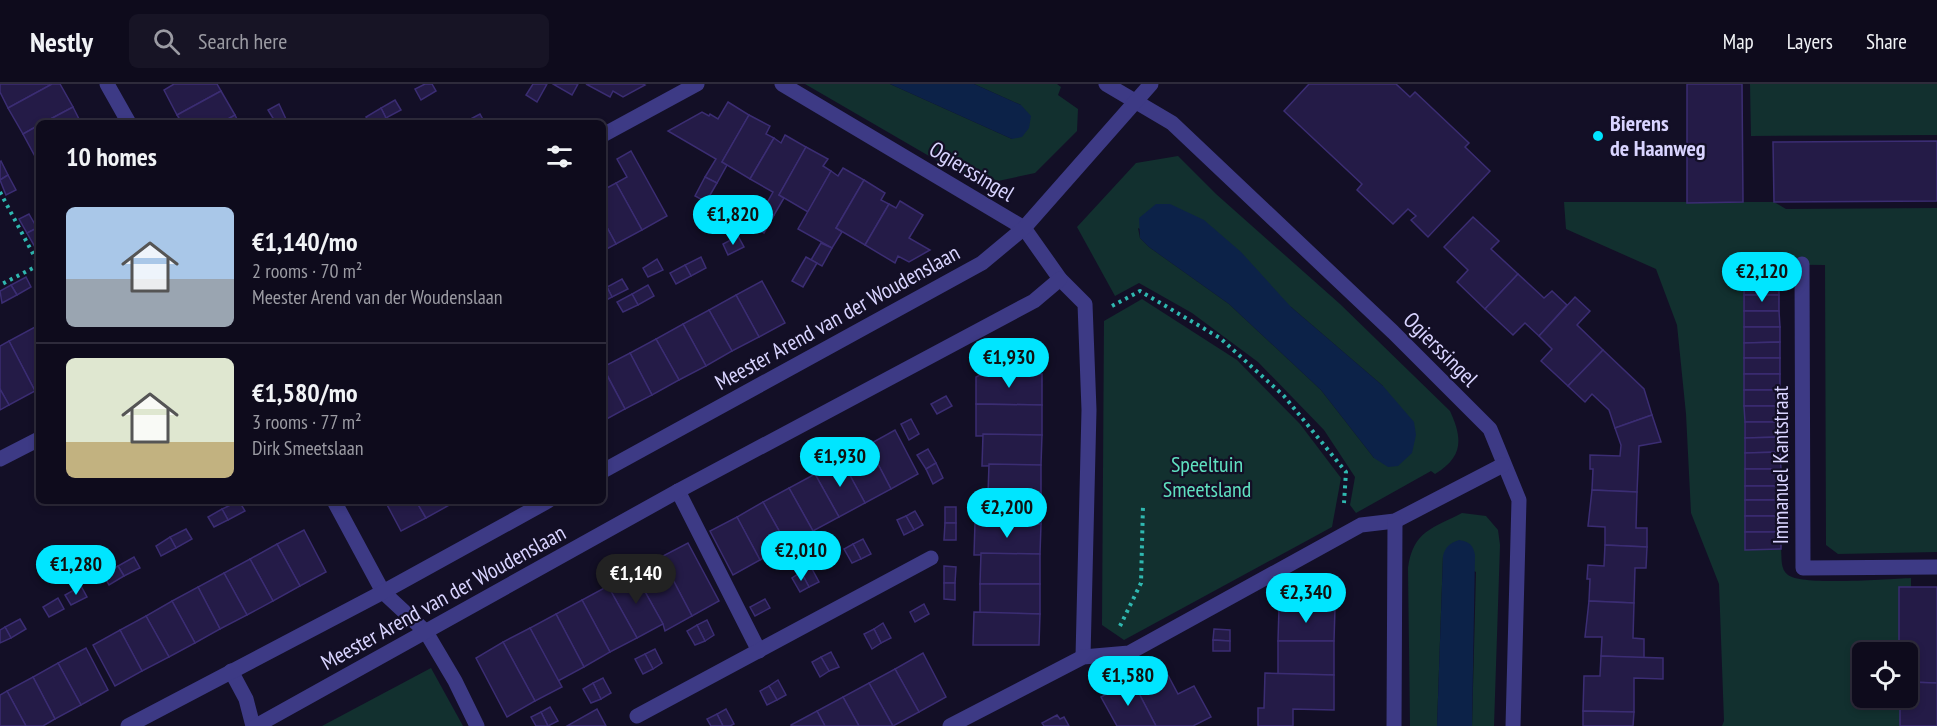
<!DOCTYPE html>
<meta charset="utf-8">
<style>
:root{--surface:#0e0b1c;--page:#171425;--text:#f1f3f6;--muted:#9b9ba3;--line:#2e2b3b;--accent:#00e5ff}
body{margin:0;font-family:"PT Sans Narrow",sans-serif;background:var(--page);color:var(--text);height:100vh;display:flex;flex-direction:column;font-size:22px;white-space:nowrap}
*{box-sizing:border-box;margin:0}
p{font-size:20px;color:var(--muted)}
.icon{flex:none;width:33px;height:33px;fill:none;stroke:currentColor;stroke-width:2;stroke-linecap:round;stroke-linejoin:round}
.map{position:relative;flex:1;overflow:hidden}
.side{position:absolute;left:36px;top:36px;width:570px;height:384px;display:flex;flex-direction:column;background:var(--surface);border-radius:9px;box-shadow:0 3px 9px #0003,0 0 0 2px var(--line)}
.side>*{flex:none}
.tools{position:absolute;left:1852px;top:558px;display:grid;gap:12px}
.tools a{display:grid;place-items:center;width:66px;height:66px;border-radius:9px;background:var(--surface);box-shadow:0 3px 9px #0003,0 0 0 2px var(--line);font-size:30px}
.price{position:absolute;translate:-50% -51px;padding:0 14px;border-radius:21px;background:var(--accent);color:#111;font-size:20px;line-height:39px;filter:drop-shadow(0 2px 3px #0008)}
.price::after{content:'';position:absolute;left:50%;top:36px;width:18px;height:14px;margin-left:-9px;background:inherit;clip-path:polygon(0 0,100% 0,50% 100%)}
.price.selected{background:#222;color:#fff}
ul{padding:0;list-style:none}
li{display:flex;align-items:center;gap:18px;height:150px;padding:0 30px}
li+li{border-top:2px solid var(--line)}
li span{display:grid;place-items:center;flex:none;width:168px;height:120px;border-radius:9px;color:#555}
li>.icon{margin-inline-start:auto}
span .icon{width:72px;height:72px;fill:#fffc;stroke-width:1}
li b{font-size:26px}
h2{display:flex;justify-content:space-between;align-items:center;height:72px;padding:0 30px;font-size:26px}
header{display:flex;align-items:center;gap:36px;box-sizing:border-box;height:84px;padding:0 30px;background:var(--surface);border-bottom:2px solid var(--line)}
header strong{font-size:28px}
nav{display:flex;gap:33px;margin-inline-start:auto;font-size:21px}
.search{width:420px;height:54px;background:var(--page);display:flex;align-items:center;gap:15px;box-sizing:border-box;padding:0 21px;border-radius:9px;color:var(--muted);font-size:22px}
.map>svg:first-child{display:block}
</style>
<header>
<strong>Nestly</strong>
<div class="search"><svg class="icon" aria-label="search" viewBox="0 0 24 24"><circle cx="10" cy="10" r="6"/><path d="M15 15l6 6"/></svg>Search here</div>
<nav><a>Map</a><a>Layers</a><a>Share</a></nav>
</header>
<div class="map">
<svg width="1937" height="642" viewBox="0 0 1937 642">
<rect width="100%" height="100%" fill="#130f26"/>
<!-- green -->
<g fill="#12302f" fill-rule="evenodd">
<path d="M805 0H890L1012 55 1021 21 974 0H1057L1061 3 1058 11 1078 25 1077 47 1035 89 998 97 984 91 979 101Z"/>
<path d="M1750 0H1937V51L1751 52Z"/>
<path d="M1178 72 1216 110 1340 220 1450 327C1463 355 1463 373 1435 390L1431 387 1356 429 1350 421 1355 393 1324 346 1258 278 1192 229 1139 199 1115 212 1077 143 1136 79ZM1138 144 1291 223 1383 302 1374 374 1321 306 1229 220 1149 163 1140 154Z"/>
<path d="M1564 118H1774L1786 125 1937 124V468L1838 470 1826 461 1825 181 1743 180 1745 466 1781 465C1782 474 1780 485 1788 491 1802 502 1889 495 1911 494L1912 642H1722L1724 637 1719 500 1691 429 1686 330 1677 241 1656 185 1566 145ZM1863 568H1908V614H1863Z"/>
<path d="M1142 215 1237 276 1300 340 1341 394 1332 443 1124 556 1102 541 1104 237Z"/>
<path d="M1462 429 1486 432 1498 446 1500 461 1494 642H1472L1476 488 1443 472 1437 642H1410L1408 484C1413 447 1433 444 1462 429Z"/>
<path d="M431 584 463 642H322Z"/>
</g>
<!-- water -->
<g fill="#0c2248">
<path d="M890 0H974L1021 21 1031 32 1029 44 1022 53 1012 55Z"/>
<path d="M1156 120H1170L1204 136 1241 168 1291 223 1383 302 1414 338 1416 351 1412 369 1398 382 1388 383 1374 374 1321 306 1229 220 1149 163 1140 154 1139 134Z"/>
<path d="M1459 456C1470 458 1473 461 1475 471L1472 642H1437L1443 472C1445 463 1450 459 1459 456Z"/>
</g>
<!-- building -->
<g fill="#241b47" stroke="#3b2d73" stroke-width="1.5">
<path d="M0 0H52L8 24 0 8Z"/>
<path d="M52 0H60L73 23 43 39H39V41L23 50 8 24Z"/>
<path d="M174 0H217L221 7 177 31 164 6Z"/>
<path d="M425 0H432L436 7 421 16 415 5Z"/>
<path d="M533 0H547L537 18 526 11Z"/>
<path d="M553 0H578L572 11Z"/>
<path d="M586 0H643L645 1 623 13 613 7 610 13Z"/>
<path d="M1309 0H1396L1410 13 1415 8 1469 59 1465 63 1490 87 1428 153 1411 136 1416 132 1408 125 1393 140 1357 106 1362 100 1284 27Z"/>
<path d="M1687 0H1742L1743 118 1687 119Z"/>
<path d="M221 7 235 31 221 39H182L177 31Z"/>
<path d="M395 16 401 26 386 34 381 24Z"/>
<path d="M728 18 749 31 722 78 727 81 717 99 705 93 716 75 668 47 702 28 709 32 710 30 718 35Z"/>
<path d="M279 20 286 35 276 39 268 26Z"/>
<path d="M73 23 81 39H43Z"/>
<path d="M381 24 386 34 377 39H370L366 33Z"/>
<path d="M480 30 485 39H463Z"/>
<path d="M235 31 239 39H221Z"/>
<path d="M749 31 770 42 766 50 774 54 750 95 722 78Z"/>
<path d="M39 41V75L37 76 23 50Z"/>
<path d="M785 51 806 63 779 111 784 114 774 131 763 126 773 108 750 95 774 54 781 59Z"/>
<path d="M1937 57V117L1774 118 1773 58Z"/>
<path d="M806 63 828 75 823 82 831 87 808 128 779 111Z"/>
<path d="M631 67 667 132 642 146 616 99 627 93 617 75Z"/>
<path d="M1 77 8 91 0 96V78Z"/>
<path d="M843 84 864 96 836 144 842 148 832 164 798 145 831 87 838 92Z"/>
<path d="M8 91 16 106 6 111 0 96Z"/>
<path d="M705 93 717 99 706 118 695 112Z"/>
<path d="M864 96 885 109 881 116 889 120 865 161 836 144Z"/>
<path d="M616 99 642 146 616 160 603 136V106Z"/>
<path d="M900 117 923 131 909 154 930 166 909 178 898 172 895 179 865 161 889 120 896 124Z"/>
<path d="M763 126 774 131 764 149 753 143Z"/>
<path d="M29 130 37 144 27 149 19 135Z"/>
<path d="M1473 133 1499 157 1491 165 1518 190 1485 225 1457 198 1468 186 1444 163Z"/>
<path d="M603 136 616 160 603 167Z"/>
<path d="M37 144 39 147V161L35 163 27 149Z"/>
<path d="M738 152 744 163 728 171 723 160Z"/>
<path d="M821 159 832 164 822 182 811 176Z"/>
<path d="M701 173 706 184 691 192 685 181Z"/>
<path d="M806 173 817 179 803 203 792 197Z"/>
<path d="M657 175 663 186 648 193 643 184Z"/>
<path d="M1779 179V195H1744L1743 180Z"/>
<path d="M685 181 691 192 676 200 670 189Z"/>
<path d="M1518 190 1544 214 1552 207 1567 221 1539 252 1525 239 1513 251 1485 225Z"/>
<path d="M26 193 31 203 17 211 11 201Z"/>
<path d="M622 195 628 205 612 213 607 203Z"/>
<rect x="1744" y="195" width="35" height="16"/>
<path d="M762 197 785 239 759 253 736 211Z"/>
<path d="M11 201 17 211 2 219 0 207Z"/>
<path d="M648 201 654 212 638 221 632 210Z"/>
<path d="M607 203 612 213 603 218V205Z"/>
<path d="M632 210 638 221 623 228 617 218Z"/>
<path d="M736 211 759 253 732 267 709 226Z"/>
<rect x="1744" y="211" width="35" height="16"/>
<path d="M1575 213 1590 227 1577 241 1603 266 1568 302 1541 277 1552 265 1539 252Z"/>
<path d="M709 226 732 267 706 282 683 240Z"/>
<path d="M1744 227H1779L1780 243H1744Z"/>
<path d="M683 240 706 282 679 296 656 255Z"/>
<path d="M35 243 39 251V305L35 307 9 257Z"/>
<path d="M1744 243H1780V258L1744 259Z"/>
<path d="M656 255 679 296 652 311 630 269Z"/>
<path d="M9 257 35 307 9 321 0 305V262Z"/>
<path d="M1780 258V274H1744V259Z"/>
<path d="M1603 266 1644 305 1652 331 1615 344 1609 326 1592 310 1585 318 1568 302Z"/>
<path d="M630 269 652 311 625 325 603 283Z"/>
<rect x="1744" y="274" width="36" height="16"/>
<path d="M603 284 625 325 603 337Z"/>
<path d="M984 289 1042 290V321L976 320V293Z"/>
<rect x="1744" y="290" width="36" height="16"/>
<path d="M0 305 9 321 0 326Z"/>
<rect x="1744" y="306" width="36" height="16"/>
<path d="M946 312 952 322 937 330 931 320Z"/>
<path d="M976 320 1042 321V351L976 352Z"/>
<path d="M1744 322H1780V338H1745Z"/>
<path d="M1652 331 1661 358 1639 362 1637 408 1592 406 1593 385H1590V371L1620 372 1621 361 1615 344Z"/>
<path d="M911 335 919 350 909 356 901 340Z"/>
<path d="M1745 338H1780V353L1745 354Z"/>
<path d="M895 346 918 390 891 405 868 361Z"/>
<path d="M983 350 1042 351 1041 381 982 382Z"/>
<path d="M1780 353V368L1745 369V354Z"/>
<path d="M868 361 891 405 865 419 841 375Z"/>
<path d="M928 365 936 379 926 385 917 371Z"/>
<path d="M1780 368 1781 385H1745V369Z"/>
<path d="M841 375 865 419 839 433 815 390Z"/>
<path d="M936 379 943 394 933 400 926 385Z"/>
<path d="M989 380 1041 381V411L988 410Z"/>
<rect x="1745" y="385" width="36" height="17"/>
<path d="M815 390 839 433 813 447 789 404Z"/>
<rect x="1745" y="402" width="36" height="14"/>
<path d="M789 404 813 447 787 461 763 418Z"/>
<path d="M1592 406 1637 408 1636 444H1647V463L1605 461V443L1588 442Z"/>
<path d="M988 410 1041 411V440H988Z"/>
<rect x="1745" y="416" width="36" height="16"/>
<path d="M239 417 245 427 228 436 222 425Z"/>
<path d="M385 417H416L426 434 401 447Z"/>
<path d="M416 417H452L453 419 426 434Z"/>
<path d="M763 418 787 461 760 476 737 433Z"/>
<rect x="945" y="423" width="11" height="16"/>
<path d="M222 425 228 436 214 443 208 433Z"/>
<path d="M915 427 923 441 914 446 906 432Z"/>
<path d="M906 432 914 446 904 451 897 436Z"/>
<rect x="1745" y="432" width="36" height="16"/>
<path d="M737 433 760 476 733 491 710 447Z"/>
<path d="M975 438 1041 440 1040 470 974 471Z"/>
<path d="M945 439H956V456H944Z"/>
<path d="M186 445 192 455 176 464 170 453Z"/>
<path d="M304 446 326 488 300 502 277 460Z"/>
<path d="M1745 448H1781V465L1745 466Z"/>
<path d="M170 453 176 464 161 472 156 462Z"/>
<path d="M863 455 871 470 861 475 853 460Z"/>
<path d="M688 459 719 517 692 532 661 473Z"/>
<path d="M277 460 300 502 273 517 250 475Z"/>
<path d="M853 460 861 475 852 479 844 465Z"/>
<path d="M1605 461 1647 463 1646 484H1635L1634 519 1589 517 1590 495H1587L1588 481 1604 482Z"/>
<path d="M981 469 1040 470V500H980Z"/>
<path d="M134 473 140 484 124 492 118 482Z"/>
<path d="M661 473 692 532 665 547 663 540 634 488Z"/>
<path d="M250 475 273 517 247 531 224 489Z"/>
<path d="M118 482 124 492 109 501 103 490Z"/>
<path d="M944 482 956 483 955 499H944Z"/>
<path d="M811 483 819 498 809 503 801 488Z"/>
<path d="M634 488 663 540 637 554 608 502Z"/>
<path d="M801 488 809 503 800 508 792 494Z"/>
<path d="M224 489 247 531 220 545 198 503Z"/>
<path d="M944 499H955V516L944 515Z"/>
<path d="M980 500H1040V530L980 529Z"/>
<path d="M81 502 87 513 71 521 65 511Z"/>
<path d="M608 502 637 554 610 568 582 516Z"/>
<path d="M198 503 220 545 195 559 172 517Z"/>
<path d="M1899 503H1937V599L1908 598V568H1899Z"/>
<path d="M58 514 64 525 49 533 43 523Z"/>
<path d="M765 515 770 524 755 532 750 523Z"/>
<path d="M582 516 610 568 584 583 556 530Z"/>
<path d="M172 517 195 559 169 573 146 532Z"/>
<path d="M1589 517 1634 519 1633 554 1644 555V574L1601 572 1602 553H1585Z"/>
<path d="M924 520 929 530 915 538 910 528Z"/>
<path d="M1279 523H1335L1334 557H1278Z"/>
<path d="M974 528 1040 530 1039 561H973Z"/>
<path d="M556 530 584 583 558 597 530 544Z"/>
<path d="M146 532 169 573 142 587 120 546Z"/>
<path d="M20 535 26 545 11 554 5 543Z"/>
<path d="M707 536 714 551 705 557 697 541Z"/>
<path d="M883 539 891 554 881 559 874 545Z"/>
<path d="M697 541 705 557 695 561 687 547Z"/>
<path d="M5 543 11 554 0 559V546Z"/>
<path d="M530 544 562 603 535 617 503 558Z"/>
<path d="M874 545 881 559 872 565 864 550Z"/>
<path d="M1214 545 1230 546V557L1213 556Z"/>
<path d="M120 546 142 587 115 602 93 561Z"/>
<path d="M1213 556 1230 557V567H1213Z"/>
<path d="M1278 557H1334V591L1278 590Z"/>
<path d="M503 558 535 617 507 633 476 574Z"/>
<path d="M86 564 108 606 81 621 58 579Z"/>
<path d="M655 565 662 579 653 585 645 570Z"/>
<path d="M831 568 839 583 829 587 821 573Z"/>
<path d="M923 569 946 613 919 628 895 585Z"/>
<path d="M645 570 653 585 643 590 635 575Z"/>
<path d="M1601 572 1663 574V595L1634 594V628L1583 627 1584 592H1600Z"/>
<path d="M821 573 829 587 820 593 812 578Z"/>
<path d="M58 579 81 621 55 635 33 593Z"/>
<path d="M1162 580 1178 610 1194 602 1211 633 1193 642H1156L1132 596Z"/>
<path d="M895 585 919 628 893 642 869 599Z"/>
<path d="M1265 589 1334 591V626L1293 625V642H1258V624H1264Z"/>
<path d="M33 593 55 635 43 642H26L7 607Z"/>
<path d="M603 594 611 609 601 615 593 599Z"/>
<path d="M778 596 786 611 777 616 769 602Z"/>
<path d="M1132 596 1156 642H1117L1101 613Z"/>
<path d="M1908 598 1937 599V642H1900V614H1908Z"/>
<path d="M593 599 601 615 591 619 583 605Z"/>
<path d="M869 599 893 642H859L843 613Z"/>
<path d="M769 602 777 616 767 621 760 607Z"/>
<path d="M7 607 26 642H0V611Z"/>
<path d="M843 613 859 642H825L817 627Z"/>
<path d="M550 623 558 637 548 642 541 628Z"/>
<path d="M597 625 606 642H567Z"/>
<path d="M726 625 734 640 730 642H723L717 630Z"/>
<path d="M817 627 825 642H791V641Z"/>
<path d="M1583 627 1634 628 1633 642H1583Z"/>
<path d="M541 628 548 642H536L531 633Z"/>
<path d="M717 630 723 642H711L707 635Z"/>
<path d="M1057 631 1060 635 1064 633 1069 642H1044L1042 639Z"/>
</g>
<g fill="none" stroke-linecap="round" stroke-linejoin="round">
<!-- path -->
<g stroke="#2fb8b0" stroke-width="4" stroke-dasharray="3 4.5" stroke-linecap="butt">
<path d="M0 108 39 181 0 201"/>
<path d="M1112 222 1140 207 1220 254 1284 312 1346 388 1344 419"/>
<path d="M1120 542 1141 499 1143 421"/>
</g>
<!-- minor -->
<g stroke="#3d3a85" stroke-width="15">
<path d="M107 0 129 39"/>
<path d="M782 0 1024 144 1060 195 1085 220 1089 326 1083 573"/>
<path d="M1106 0 1172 39 1393 248 1490 345 1519 416 1513 642"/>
<path d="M603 51 697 0"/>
<path d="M1802 180 1803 484 1937 483"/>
<path d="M0 375 39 355"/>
<path d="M603 387 982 179 1024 144 1151 0"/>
<path d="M678 407 759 567"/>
<path d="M334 417 383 508 426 548 455 597 477 642"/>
<path d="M231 587 246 615 253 642"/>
<path d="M637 632 931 474"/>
<path d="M128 642 383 508 548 417"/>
<path d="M256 642 678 407 1034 217 1060 195"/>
<path d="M950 642 1083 573 1129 569 1361 441 1395 437 1503 381"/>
<path d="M1394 642 1395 437"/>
</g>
</g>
<!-- markers -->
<circle fill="#00e5ff" stroke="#130f26" stroke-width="2" cx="1598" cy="52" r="6"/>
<g text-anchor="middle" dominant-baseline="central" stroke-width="4.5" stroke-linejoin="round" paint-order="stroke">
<!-- poi labels -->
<g font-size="22" font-weight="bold" fill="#d9d4ff" stroke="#130f26" text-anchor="start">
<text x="1610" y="39">Bierens<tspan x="1610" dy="25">de Haanweg</tspan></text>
</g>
<!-- street labels -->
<g font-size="22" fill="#d9d4ff" stroke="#130f26">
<text transform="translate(972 87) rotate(31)">Ogierssingel</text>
<text transform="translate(837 233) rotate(-29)">Meester Arend van der Woudenslaan</text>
<text transform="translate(1441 265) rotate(45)">Ogierssingel</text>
<text transform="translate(1780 381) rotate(-90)">Immanuel Kantstraat</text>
<text transform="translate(443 513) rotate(-29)">Meester Arend van der Woudenslaan</text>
</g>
<!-- park labels -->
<g font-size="22" fill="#5fe0c0" stroke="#130f26">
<text x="1207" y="380">Speeltuin<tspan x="1207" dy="25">Smeetsland</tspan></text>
</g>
</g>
</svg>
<div class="tools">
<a><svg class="icon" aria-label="locate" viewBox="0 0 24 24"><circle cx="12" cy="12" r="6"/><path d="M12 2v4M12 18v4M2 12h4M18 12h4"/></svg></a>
</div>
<b class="price" style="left:733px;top:162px">€1,820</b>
<b class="price" style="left:1762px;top:219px">€2,120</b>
<b class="price" style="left:1009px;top:305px">€1,930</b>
<b class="price" style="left:840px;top:404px">€1,930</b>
<b class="price" style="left:1007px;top:455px">€2,200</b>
<b class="price" style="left:801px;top:498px">€2,010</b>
<b class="price" style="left:76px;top:512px">€1,280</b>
<b class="price selected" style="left:636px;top:521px">€1,140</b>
<b class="price" style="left:1306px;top:540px">€2,340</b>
<b class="price" style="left:1128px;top:623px">€1,580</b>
<section class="side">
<h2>10 homes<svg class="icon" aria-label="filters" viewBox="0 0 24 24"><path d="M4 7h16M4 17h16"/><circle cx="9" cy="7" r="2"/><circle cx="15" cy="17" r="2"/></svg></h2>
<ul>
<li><span style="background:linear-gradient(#a9c7e8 60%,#9aa5b1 0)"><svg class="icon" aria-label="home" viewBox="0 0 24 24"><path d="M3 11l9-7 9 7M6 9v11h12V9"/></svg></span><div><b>€1,140/mo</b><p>2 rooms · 70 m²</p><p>Meester Arend van der Woudenslaan</p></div></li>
<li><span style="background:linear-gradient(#dfe7d0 70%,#c2b280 0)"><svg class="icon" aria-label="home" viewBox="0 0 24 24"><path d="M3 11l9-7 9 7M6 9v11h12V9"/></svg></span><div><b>€1,580/mo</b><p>3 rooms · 77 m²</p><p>Dirk Smeetslaan</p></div></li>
</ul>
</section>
</div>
